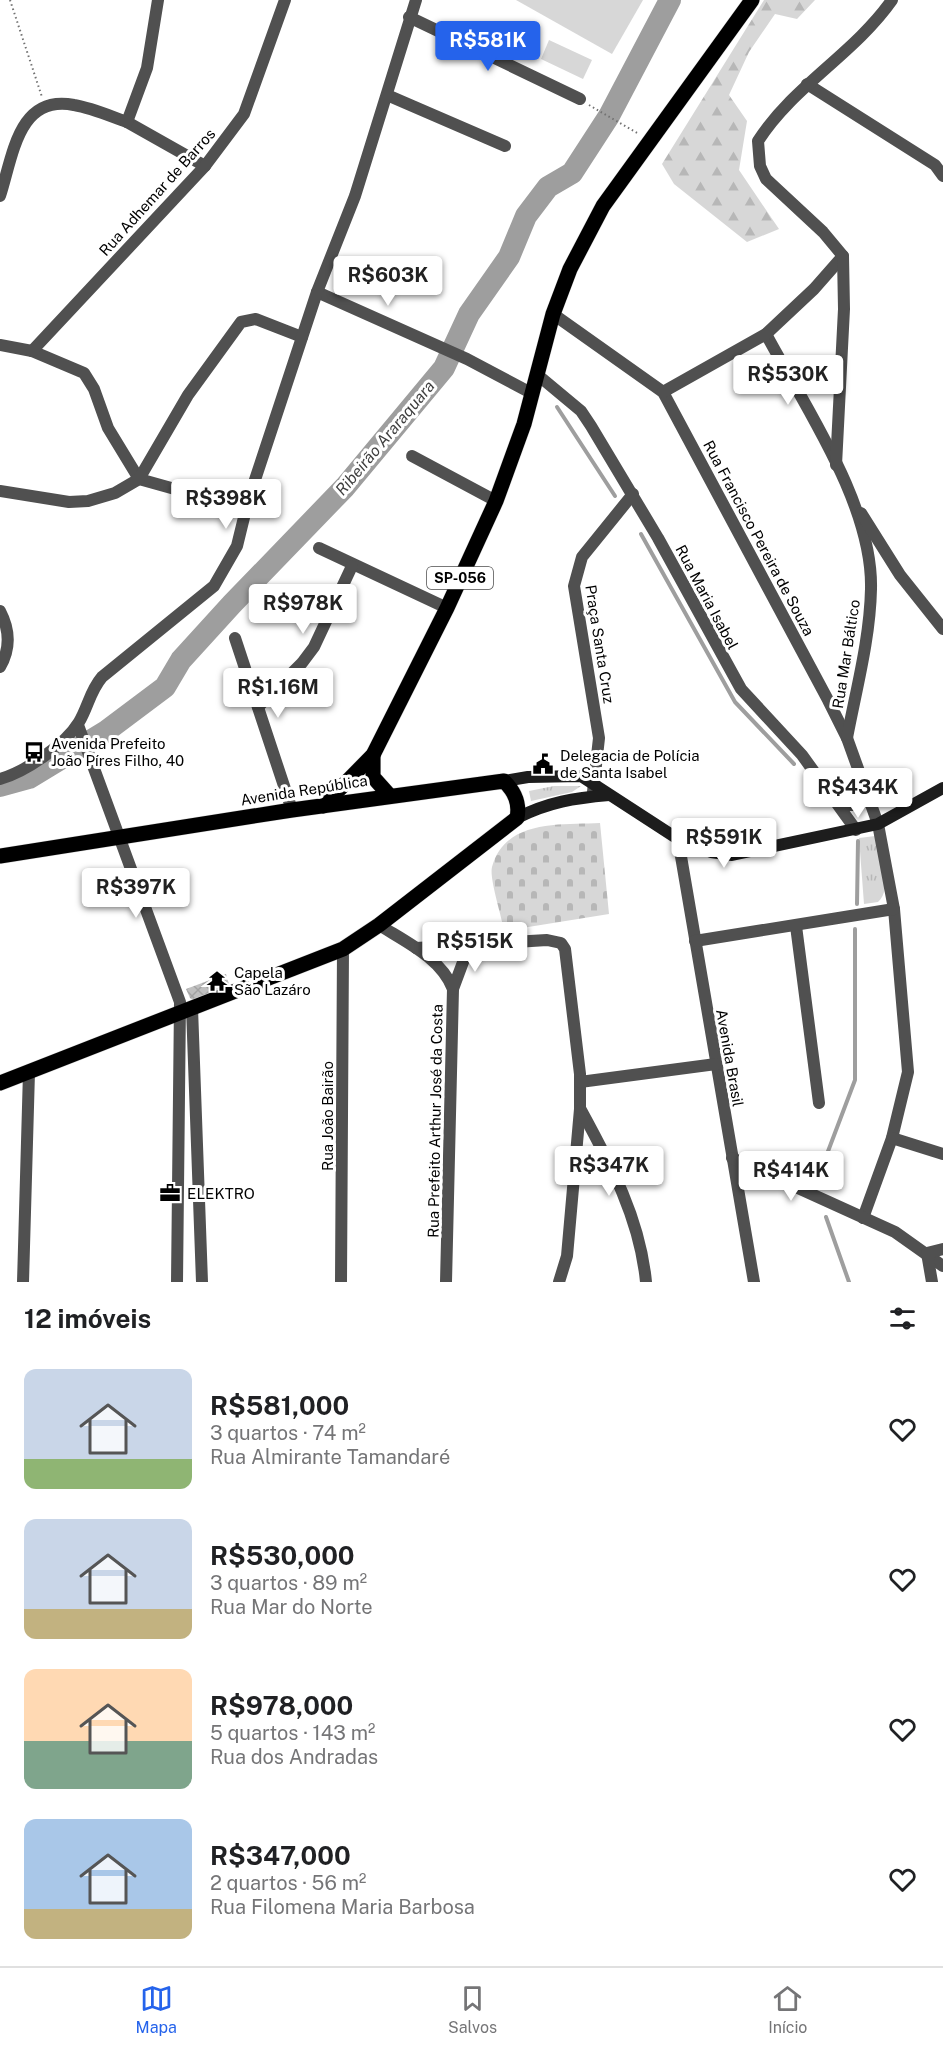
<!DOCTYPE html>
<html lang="pt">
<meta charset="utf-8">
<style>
:root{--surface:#fff;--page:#f2f2f2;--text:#202124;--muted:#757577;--line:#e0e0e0;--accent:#2563eb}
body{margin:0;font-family:"Public Sans",sans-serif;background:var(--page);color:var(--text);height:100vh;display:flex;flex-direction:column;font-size:22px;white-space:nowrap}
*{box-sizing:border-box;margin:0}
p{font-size:20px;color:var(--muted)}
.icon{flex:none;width:33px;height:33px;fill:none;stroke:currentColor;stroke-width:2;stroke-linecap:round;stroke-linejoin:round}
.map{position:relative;height:1282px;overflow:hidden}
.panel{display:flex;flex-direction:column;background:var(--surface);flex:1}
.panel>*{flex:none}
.price{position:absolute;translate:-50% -51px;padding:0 14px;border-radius:6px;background:#fff;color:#222;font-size:20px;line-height:39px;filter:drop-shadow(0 2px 3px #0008)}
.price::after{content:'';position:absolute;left:50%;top:36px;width:18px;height:14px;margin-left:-9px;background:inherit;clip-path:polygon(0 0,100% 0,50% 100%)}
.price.active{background:var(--accent);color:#fff}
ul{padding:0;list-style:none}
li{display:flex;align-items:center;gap:18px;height:150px;padding:0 24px}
li span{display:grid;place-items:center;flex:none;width:168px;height:120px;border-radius:12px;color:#555}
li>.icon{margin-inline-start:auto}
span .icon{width:72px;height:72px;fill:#fffc;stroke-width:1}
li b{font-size:26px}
h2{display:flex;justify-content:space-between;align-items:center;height:72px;padding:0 24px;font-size:26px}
.menu{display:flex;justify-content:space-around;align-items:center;height:84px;border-top:2px solid var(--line);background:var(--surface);font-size:16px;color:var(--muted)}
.menu a{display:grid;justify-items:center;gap:3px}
.menu .active{color:var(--accent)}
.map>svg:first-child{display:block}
</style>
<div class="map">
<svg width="943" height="1282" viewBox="0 0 943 1282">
<defs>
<pattern id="forest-firs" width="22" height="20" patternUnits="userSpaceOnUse" patternTransform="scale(1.5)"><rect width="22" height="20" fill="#d7d7d7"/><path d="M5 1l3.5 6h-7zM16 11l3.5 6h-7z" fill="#b7b7b7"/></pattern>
<pattern id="cemetery-stones" width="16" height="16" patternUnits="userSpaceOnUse" patternTransform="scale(1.5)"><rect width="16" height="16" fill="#d7d7d7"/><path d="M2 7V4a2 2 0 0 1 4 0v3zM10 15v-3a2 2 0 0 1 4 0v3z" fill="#b7b7b7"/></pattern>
<pattern id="park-tufts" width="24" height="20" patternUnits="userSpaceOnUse" patternTransform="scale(1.5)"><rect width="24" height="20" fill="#d7d7d7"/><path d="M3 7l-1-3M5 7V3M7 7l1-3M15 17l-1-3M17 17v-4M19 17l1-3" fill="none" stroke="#b7b7b7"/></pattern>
<pattern id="building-cross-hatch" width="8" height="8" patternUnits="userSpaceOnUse" patternTransform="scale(1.5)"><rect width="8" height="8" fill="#c0c0c0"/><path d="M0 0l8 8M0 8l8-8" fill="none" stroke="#a3a3a3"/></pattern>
</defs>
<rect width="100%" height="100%" fill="#fff"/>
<!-- green -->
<g fill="#d7d7d7">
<path d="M516 0H643L612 54Z"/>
<path d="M549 40 592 60 583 79 541 59Z"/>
</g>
<!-- forest -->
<path fill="url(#forest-firs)" d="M764 0H815L797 19 775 14 749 52 729 95 747 121 739 170 779 229 747 242 674 184 662 164Z"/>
<!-- cemetery -->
<path fill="url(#cemetery-stones)" d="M600 823 609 914 504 931C502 917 489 878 492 867 505 819 561 825 600 823Z"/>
<!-- park -->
<g fill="url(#park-tufts)">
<path d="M554 786H581L572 792 531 801 529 791Z"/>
<path d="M875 836C879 852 894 889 878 902L864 904 859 838Z"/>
</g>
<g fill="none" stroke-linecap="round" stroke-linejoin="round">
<!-- stream -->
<g stroke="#9e9e9e" stroke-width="4">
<path d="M557 407 615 496"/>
<path d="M641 534 735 702 794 764"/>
<path d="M857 904 858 841"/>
<path d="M816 1183 855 1080V929"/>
<path d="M826 1217 849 1282"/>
</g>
<!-- river -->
<path stroke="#9e9e9e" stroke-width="22" d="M0 786 29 778 105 732 165 687 181 660 232 604 345 487 444 368 469 314 509 257 526 216 548 187 572 173 609 116 670 0"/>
</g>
<!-- building -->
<path fill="url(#building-cross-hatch)" d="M226 974 230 988 194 1001 190 998 186 989Z"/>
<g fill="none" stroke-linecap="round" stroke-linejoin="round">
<!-- primary casing -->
<g stroke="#dbdbdb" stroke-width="16">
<g id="primary">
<path d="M373 755V777L390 796"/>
<path d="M323 806 373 755 447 608 496 501 524 424 553 314 570 269 603 206 752 0"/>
<path d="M0 856 292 810 504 781C515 792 520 803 517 818L379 925 343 949 0 1083"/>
</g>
</g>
<!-- path -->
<g stroke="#727272" stroke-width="2" stroke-dasharray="1.5 3" stroke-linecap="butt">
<path d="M10 0 42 97"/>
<path d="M589 105 639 134"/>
</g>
<!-- street -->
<g stroke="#505050" stroke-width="12">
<path d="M409 17 580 99"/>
<path d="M807 84 935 165 943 176"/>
<path d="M387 95 505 146"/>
<path d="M127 122 205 166"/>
<path d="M0 196C13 156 18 94 74 105 92 108 110 116 127 122L147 68 158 0"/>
<path d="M317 292 467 359 533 394"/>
<path d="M553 314 663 392 828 700 847 738 878 824 894 909 908 1072 892 1138 863 1218"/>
<path d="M766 334C805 407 873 505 871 589 870 639 856 690 847 738"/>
<path d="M0 345 32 351 84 373 94 389 108 428 139 479 182 491 248 501"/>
<path d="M32 351 205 166 244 114 285 0"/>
<path d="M539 376 581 411 591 426 658 538 741 689 802 755 856 830"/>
<path d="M663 392 766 334 814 289 843 256"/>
<path d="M412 456 496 501"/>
<path d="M836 465 844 309 843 256 823 232 766 179 760 166 758 141C793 86 854 54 892 0"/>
<path d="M0 491 69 502 88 501 115 493 139 479 188 395 241 322 256 319 302 337"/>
<path d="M861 513 900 575 943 629"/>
<path d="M319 548 447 608"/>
<path d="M0 611C10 630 11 648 0 667"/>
<path d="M235 638 292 810"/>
<path d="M258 707 302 663 314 647 352 566"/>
<path d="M78 725 180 1002 177 1282"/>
<path d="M0 779C25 772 65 745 79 722 88 707 90 691 102 677L214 586 237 546 248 501 317 292 355 196 416 0"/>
<path d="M593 792 599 738 574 586 582 557 633 494"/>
<path d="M839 805H854L867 794"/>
<path d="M678 839 754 1282"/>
<path d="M379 925C406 942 441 958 453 989L446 1282"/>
<path d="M796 926 819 1103"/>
<path d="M695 941 894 909"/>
<path d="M416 948 547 940 561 943 565 949 580 1074V1109L567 1256 559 1282"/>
<path d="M453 989 469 946"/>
<path d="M192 1008 202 1282"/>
<path d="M580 1082 716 1064"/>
<path d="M581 1110C611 1165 640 1219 646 1282"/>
<path d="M892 1138 943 1154"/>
<path d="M732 1158 895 1232 943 1266"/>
<path d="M23 1282 29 1072"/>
<path d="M341 1282 343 949"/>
<path d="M932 1282 927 1253 943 1249"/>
</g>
<!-- secondary -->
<g stroke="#1d1d1d" stroke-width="12">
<path d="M504 781 528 777 581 776 678 839 711 852 732 855 878 824 943 788"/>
<path d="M517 818C548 802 575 798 609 795"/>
</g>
<!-- primary -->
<use href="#primary" stroke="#000" stroke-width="15"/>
</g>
<!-- icons -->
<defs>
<g id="bus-bare" transform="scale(1.62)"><path d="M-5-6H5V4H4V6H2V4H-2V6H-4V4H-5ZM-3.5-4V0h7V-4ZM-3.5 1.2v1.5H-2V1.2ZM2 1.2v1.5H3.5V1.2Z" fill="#000" stroke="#fff" stroke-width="2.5" paint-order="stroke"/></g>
<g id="civic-bare" transform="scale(1.62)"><path d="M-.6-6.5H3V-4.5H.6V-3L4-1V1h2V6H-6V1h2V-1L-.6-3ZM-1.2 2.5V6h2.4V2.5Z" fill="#000" stroke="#fff" stroke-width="2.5" paint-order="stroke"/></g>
<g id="temple-bare" transform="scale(1.62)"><path d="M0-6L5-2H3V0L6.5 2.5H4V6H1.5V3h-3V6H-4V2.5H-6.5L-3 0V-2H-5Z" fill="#000" stroke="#fff" stroke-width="2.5" paint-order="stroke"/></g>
<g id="office-bare" transform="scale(1.62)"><path d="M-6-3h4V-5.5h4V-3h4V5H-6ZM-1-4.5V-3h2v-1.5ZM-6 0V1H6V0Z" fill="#000" stroke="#fff" stroke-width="2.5" paint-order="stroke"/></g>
</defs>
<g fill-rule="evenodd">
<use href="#bus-bare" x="34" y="752"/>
<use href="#civic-bare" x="543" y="764"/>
<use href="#temple-bare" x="217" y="981"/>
<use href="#office-bare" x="170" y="1193"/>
</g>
<g text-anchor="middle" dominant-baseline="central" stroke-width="6" stroke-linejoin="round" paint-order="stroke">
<!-- shield labels -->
<rect fill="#fff" stroke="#4c4c4c" stroke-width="1.5" x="427" y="567" width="66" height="22" rx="4.5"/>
<g font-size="14" font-weight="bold" fill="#000">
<text x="460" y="578">SP-056</text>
</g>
<!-- street labels -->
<g font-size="15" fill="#000" stroke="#fff">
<text transform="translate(157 192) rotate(-48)">Rua Adhemar de Barros</text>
<text transform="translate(759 538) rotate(62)">Rua Francisco Pereira de Souza</text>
<text transform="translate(707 597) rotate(62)">Rua Maria Isabel</text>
<text transform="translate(600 644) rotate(81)">Praça Santa Cruz</text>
<text transform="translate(846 654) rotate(-81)">Rua Mar Báltico</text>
<text transform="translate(304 790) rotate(-9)">Avenida República</text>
<text transform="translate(730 1058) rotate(80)">Avenida Brasil</text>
<text transform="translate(327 1116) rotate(-90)">Rua João Bairão</text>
<text transform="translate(435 1121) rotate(-89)">Rua Prefeito Arthur José da Costa</text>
</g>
<!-- poi labels -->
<g font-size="15" fill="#000" stroke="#fff" text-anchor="start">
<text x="51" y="743">Avenida Prefeito<tspan x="51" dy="17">João Píres Filho, 40</tspan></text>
<text x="560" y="755">Delegacia de Polícia<tspan x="560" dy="17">de Santa Isabel</tspan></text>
<text x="234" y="972">Capela<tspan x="234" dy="17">São Lazáro</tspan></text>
<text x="187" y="1193">ELEKTRO</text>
</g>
<!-- water labels -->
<g font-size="16" font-style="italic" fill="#3f3f3f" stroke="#fff">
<text transform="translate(385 438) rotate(-50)">Ribeirão Araraquara</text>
</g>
</g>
</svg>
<b class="price active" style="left:488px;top:72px">R$581K</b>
<b class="price" style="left:388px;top:307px">R$603K</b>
<b class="price" style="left:788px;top:406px">R$530K</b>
<b class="price" style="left:226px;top:530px">R$398K</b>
<b class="price" style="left:303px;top:635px">R$978K</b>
<b class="price" style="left:278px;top:719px">R$1.16M</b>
<b class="price" style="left:858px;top:819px">R$434K</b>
<b class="price" style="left:724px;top:869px">R$591K</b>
<b class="price" style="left:136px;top:919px">R$397K</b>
<b class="price" style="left:475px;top:973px">R$515K</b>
<b class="price" style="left:609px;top:1197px">R$347K</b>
<b class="price" style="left:791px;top:1202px">R$414K</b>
</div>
<section class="panel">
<h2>12 imóveis<svg class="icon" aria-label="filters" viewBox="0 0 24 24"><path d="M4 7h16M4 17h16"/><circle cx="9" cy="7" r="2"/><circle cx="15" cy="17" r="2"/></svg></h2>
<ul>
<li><span style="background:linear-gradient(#c9d6e8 75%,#8fb573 0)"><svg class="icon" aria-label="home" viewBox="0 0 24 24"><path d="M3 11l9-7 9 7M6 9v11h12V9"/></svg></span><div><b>R$581,000</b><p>3 quartos · 74 m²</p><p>Rua Almirante Tamandaré</p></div><svg class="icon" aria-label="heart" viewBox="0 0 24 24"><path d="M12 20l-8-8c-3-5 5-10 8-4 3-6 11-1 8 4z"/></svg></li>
<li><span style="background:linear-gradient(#c9d6e8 75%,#c2b280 0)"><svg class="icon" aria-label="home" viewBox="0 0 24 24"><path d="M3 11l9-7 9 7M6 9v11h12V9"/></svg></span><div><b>R$530,000</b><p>3 quartos · 89 m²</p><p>Rua Mar do Norte</p></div><svg class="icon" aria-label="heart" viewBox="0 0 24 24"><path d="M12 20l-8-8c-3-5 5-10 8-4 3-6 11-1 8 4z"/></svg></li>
<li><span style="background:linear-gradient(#ffd9b3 60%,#7fa58c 0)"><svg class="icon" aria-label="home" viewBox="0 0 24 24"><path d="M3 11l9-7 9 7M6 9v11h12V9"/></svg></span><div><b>R$978,000</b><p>5 quartos · 143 m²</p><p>Rua dos Andradas</p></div><svg class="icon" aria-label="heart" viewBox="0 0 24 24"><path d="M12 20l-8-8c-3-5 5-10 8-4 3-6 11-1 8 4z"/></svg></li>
<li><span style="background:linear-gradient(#a9c7e8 75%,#c2b280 0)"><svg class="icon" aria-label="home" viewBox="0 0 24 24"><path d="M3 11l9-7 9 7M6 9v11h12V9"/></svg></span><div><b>R$347,000</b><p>2 quartos · 56 m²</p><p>Rua Filomena Maria Barbosa</p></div><svg class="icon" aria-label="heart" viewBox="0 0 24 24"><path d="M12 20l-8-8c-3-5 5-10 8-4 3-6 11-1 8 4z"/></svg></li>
</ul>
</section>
<nav class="menu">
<a class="active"><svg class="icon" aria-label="map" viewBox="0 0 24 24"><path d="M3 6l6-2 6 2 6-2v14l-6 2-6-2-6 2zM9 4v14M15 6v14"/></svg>Mapa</a>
<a><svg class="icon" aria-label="saved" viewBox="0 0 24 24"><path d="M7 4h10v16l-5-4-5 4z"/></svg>Salvos</a>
<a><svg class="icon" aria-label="home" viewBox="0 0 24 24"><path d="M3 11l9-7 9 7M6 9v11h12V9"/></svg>Início</a>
</nav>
